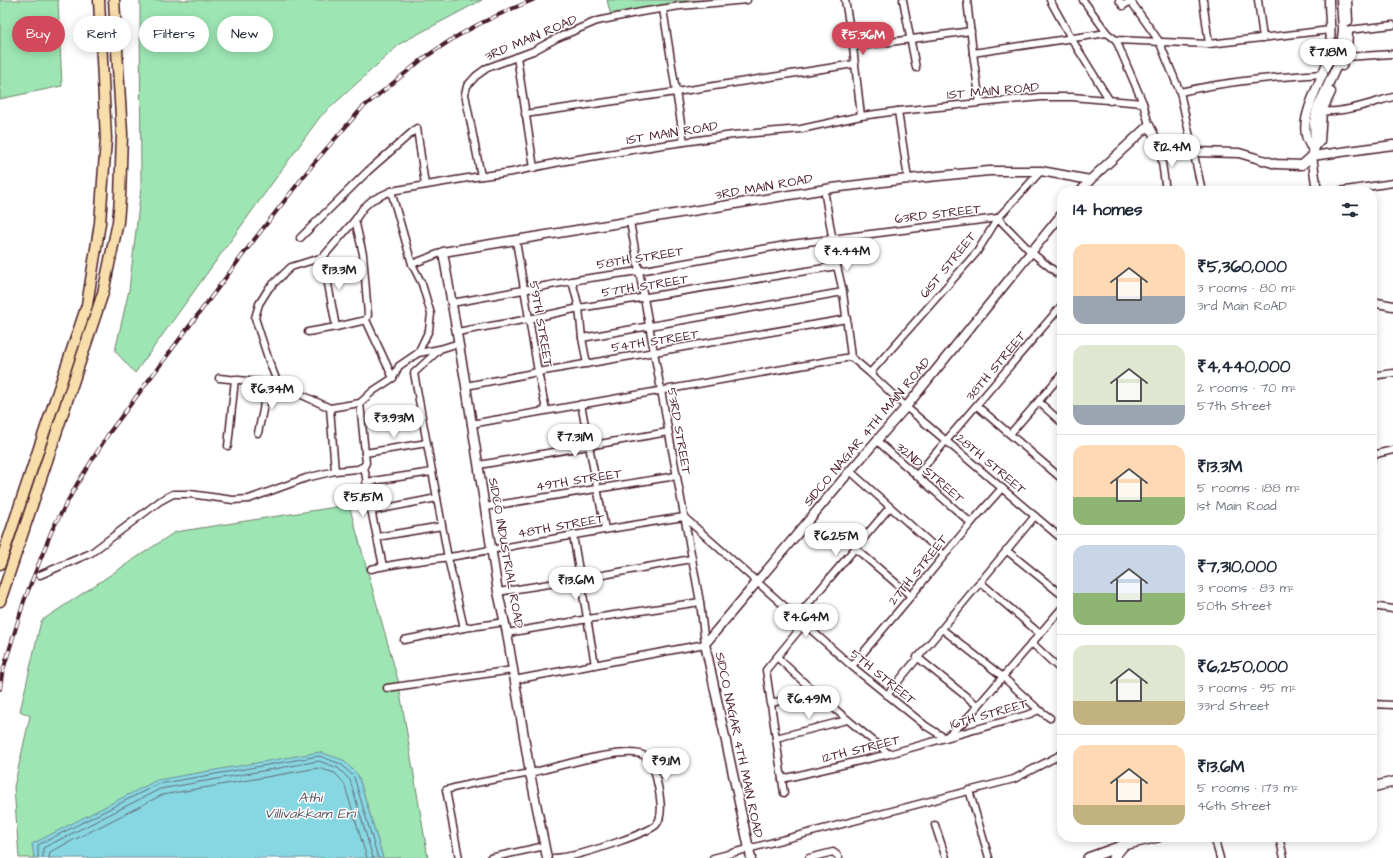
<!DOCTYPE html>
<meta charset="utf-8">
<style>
:root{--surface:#fff;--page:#f2f2f3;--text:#1f2937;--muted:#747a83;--line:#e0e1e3;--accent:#d1495b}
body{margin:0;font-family:"Architects Daughter",sans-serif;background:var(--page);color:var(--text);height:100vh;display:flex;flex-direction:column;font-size:15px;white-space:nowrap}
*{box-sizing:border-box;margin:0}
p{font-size:13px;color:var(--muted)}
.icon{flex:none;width:22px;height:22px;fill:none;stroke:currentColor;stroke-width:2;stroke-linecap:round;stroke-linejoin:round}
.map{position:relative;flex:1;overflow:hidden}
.side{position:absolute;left:1057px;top:186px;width:320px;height:656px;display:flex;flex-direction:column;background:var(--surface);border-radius:16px;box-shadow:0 2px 10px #0003}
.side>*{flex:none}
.banner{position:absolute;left:12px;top:16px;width:380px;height:36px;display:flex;gap:8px}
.price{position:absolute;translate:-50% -34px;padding:0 9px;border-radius:14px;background:#fff;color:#222;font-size:13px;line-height:26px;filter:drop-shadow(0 1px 2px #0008)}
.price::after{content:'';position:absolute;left:50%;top:24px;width:12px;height:9px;margin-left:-6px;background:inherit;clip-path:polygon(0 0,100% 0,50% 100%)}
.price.active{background:var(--accent);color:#fff}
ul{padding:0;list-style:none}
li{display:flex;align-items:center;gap:12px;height:100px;padding:0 16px}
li+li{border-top:1px solid var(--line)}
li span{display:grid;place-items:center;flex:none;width:112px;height:80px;border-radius:12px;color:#555}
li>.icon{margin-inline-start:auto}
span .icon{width:48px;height:48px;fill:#fffc;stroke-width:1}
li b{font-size:17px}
h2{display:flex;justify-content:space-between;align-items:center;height:48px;padding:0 16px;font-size:17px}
.chip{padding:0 14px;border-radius:18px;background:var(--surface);box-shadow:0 2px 10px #0003;font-size:14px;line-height:36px}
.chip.active{background:var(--accent);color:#fff}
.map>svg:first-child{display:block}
</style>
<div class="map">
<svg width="1393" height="858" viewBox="0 0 1393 858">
<rect width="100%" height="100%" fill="#fff"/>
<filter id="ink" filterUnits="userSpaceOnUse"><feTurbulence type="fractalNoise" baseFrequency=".025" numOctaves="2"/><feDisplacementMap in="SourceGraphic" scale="8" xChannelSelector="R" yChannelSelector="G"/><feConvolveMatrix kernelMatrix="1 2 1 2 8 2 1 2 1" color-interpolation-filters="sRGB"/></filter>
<g filter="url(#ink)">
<!-- green -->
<g fill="#9de5b3" stroke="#74826f">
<path d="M0 0H58L62 86 0 99Z"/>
<path d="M140 0H482L401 43 320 117 135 373 115 351 129 290 141 188Z"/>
<path d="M607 0H706L650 7 611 16Z"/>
<path d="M349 505 398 680 428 858H383L358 775 33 844 34 858H19L14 787 30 716 20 711 41 621 175 532Z"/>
</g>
<!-- water -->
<path fill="#87d7e2" stroke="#6f8d99" d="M320 752 343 760 358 775 383 858H34L32 844 157 780Z"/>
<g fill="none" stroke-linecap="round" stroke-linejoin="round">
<!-- shore -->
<g stroke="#626974" stroke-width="1">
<path d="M38 858V845L158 784 319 756 341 764 354 777 378 858"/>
<path d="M43 858V848L160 789 319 761 338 768 350 780 373 858"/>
<path d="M49 858 50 852 162 795 318 768 335 773 344 783 367 858"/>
</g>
<!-- minor casing -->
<g stroke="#4a1f2b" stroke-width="9">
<g id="minor">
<path d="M845 0 853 47 861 116"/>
<path d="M903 0 916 68"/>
<path d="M967 0 973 53"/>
<path d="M1050 0 1071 38 1110 101"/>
<path d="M1083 0 1107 33 1116 40 1143 103"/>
<path d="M1119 0 1123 6 1132 0"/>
<path d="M1130 0 1159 41 1180 92 1202 191"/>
<path d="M1203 0 1209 44"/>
<path d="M1258 0 1263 38"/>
<path d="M663 9 684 142"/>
<path d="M1348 30 1393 25"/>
<path d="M1116 40 1209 44 1330 30"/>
<path d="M853 47 971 31"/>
<path d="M517 57 534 168"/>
<path d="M1345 57 1393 54"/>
<path d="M1180 92C1228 81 1275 77 1324 74"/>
<path d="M980 103 973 53 1107 33"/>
<path d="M898 111 908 179"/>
<path d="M1322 111C1344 113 1371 103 1393 97"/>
<path d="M525 114 676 92 854 64"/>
<path d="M1160 148 1166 191"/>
<path d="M481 176 465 94 467 86 476 76 487 68 533 51 557 38 597 21 641 12 680 6 747 0"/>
<path d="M824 189 837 266 843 292 851 357"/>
<path d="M391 191 412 264 422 284 431 314 429 330 418 353 399 366 393 378 373 391 360 403 330 408 278 384 269 361 255 318 259 304 269 288 291 267 323 257 355 220 363 208 372 200 391 191 468 178 512 172 560 162 656 146 733 135 801 129 861 116 898 111 1041 97H1072L1143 103 1149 125"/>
<path d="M1339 191 1393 183"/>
<path d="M300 238 368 171 417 128 425 185"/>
<path d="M516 241 538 372 546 410"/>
<path d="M323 257 336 327"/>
<path d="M412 264 443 252"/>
<path d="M572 281 579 308 582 338 587 364"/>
<path d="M452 303 583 279 639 271 791 244 998 218 1031 252 1062 277"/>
<path d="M366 320 393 378"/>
<path d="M308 332 336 327 366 320 368 315 363 254 355 220"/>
<path d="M457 332 529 319 579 308 837 266"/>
<path d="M582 338 843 292"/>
<path d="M440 349 414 373 448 558 464 628"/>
<path d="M418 353 440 349 459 343"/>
<path d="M870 373 977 252 998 218 1041 171"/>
<path d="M1372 376 1393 373"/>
<path d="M219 378 278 384"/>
<path d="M466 386 538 372 847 319"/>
<path d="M1039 402 1062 423"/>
<path d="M581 404 605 529"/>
<path d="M977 406 1062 479"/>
<path d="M330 408 335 471"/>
<path d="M471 424 851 357 870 373 906 407 1062 539"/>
<path d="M258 433 263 410 266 383"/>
<path d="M1010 434 1062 374"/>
<path d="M876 440 971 523"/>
<path d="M228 446 235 379"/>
<path d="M365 453 427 443"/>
<path d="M1372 456 1380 453 1393 450"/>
<path d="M479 465 668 432"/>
<path d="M364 466 373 519 383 566"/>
<path d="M850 471 944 555"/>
<path d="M916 476 1062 305"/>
<path d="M366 482 432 472"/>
<path d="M485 507 676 476"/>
<path d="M371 511 437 498"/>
<path d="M573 535 595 665"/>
<path d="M377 537 442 526"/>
<path d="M855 548 911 596"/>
<path d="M1006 550 1062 595"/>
<path d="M371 569C401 562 432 560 462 555 536 542 610 528 684 517L854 668 926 726 945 738"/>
<path d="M40 575 91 553 160 501 173 494H190L233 500 249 499 306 478 335 471 358 469 364 466 366 463 360 403"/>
<path d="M980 582 1040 634"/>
<path d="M498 592 581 579 691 559"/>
<path d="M1372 606 1393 609"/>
<path d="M796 618 890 507"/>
<path d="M942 629 1003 677 1039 710 1050 718"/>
<path d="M507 633 588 619 700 602"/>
<path d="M404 640 464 628 505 622"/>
<path d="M1032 643 1062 671"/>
<path d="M777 657 812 690 889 754"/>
<path d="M917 657 978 706"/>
<path d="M852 666 911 596 971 523 1002 488"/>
<path d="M514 680 705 644 700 602 630 222"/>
<path d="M387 688 513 670"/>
<path d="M887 695 1035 516"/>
<path d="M770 704 812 690"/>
<path d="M1372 704 1393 705"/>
<path d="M947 736 964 722 1062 608"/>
<path d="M776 738 847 720"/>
<path d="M782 779 889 754 1030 714 1039 710"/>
<path d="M969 790 989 858"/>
<path d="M784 793 766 670 804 624"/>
<path d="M935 825 946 858"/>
<path d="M1102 837H1104"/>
<path d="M1214 837 1220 858"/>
<path d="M1279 837 1284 858"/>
<path d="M459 858 446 790C474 782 502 779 530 773 552 768 625 746 643 755 655 761 655 775 658 786 660 797 664 816 656 825 648 833 592 851 579 854 572 856 563 857 555 858"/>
<path d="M490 858 545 846"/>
<path d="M713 858 1014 779 1062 754"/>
<path d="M809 858 833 852 837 855 839 858"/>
</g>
</g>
<!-- tertiary casing -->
<g stroke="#4a1f2b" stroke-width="11">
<g id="tertiary">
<path d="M1347 0 1348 21"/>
<path d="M1342 66 1347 49 1348 33"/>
<path d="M1315 147 1320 141 1322 111 1331 92"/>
<path d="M1314 150C1289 126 1325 80 1330 52 1332 37 1329 16 1329 0"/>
<path d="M1081 191 1090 180 1149 125 1160 148 1194 152 1239 153 1276 164 1302 165 1312 156 1393 145"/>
<path d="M1317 191 1312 156 1315 147 1314 122 1317 109 1339 61 1343 30 1341 0"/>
<path d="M1372 302 1393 306"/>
<path d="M547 858 530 773 507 633 498 592 466 386 443 252 832 188 908 179 989 171H1041L1090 180"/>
<path d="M751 858 705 644 850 471 906 407 1062 214"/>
</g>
</g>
<!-- secondary casing -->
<g stroke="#4a1f2b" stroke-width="12">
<g id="secondary">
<path d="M1372 787 1393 782"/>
<path d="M1088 858 1124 845 1158 837"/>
<path d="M1113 858 1123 846"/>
</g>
</g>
<!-- primary casing -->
<g stroke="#4a1f2b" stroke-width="13">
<g id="primary">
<path d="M0 564 87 305 100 223 106 139 99 0"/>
<path d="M0 601 103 293 118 222 120 198 122 134 114 0"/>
</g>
</g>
<!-- minor -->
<use href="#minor" stroke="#fff" stroke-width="6"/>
<!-- tertiary -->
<use href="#tertiary" stroke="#fff" stroke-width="8"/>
<!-- secondary -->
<use href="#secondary" stroke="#fff" stroke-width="9"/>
<!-- primary -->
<use href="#primary" stroke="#f8deab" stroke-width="10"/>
<!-- rail casing -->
<g stroke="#4a1f2b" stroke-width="4">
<path id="rail" d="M0 689 2 674 24 601 52 530 77 484 109 433 254 240 314 163 362 108 424 58 454 38 479 24 509 10 533 0"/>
</g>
<!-- rail -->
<use href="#rail" stroke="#fff" stroke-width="2.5" stroke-dasharray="8" stroke-linecap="butt"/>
</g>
</g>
<g text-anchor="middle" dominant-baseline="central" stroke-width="3" stroke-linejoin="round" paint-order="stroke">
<!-- street labels -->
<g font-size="13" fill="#4a1f2b" stroke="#fff">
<text transform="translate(531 38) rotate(-23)">3RD MAIN ROAD</text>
<text transform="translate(993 91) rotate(-5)">1ST MAIN ROAD</text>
<text transform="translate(672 133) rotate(-9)">1ST MAIN ROAD</text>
<text transform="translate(764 187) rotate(-10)">3RD MAIN ROAD</text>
<text transform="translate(938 214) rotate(-7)">63RD STREET</text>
<text transform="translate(640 258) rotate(-9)">58TH STREET</text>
<text transform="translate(948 265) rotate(-51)">61ST STREET</text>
<text transform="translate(645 286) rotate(-9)">57TH STREET</text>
<text transform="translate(541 324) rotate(80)">59TH STREET</text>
<text transform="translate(655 341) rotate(-9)">54TH STREET</text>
<text transform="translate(996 366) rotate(-50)">38TH STREET</text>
<text transform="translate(679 431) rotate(80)">53RD STREET</text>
<text transform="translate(867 432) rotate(-50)">SIDCO NAGAR 4TH MAIN ROAD</text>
<text transform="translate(991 464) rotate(40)">28TH STREET</text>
<text transform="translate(930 473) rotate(41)">32ND STREET</text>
<text transform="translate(579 480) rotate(-9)">49TH STREET</text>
<text transform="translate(561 526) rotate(-10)">48TH STREET</text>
<text transform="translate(506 553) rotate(80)">SIDCO INDUSTRIAL ROAD</text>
<text transform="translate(918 570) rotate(-51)">27TH STREET</text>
<text transform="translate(883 677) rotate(39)">5TH STREET</text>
<text transform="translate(989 714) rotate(-16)">16TH STREET</text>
<text transform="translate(739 745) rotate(78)">SIDCO NAGAR 4TH MAIN ROAD</text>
<text transform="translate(861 749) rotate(-14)">12TH STREET</text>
</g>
<!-- water labels -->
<g font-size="14" font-style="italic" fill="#5c5662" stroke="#fff">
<text x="310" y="798">Athi<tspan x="310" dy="16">Villivakkam Eri</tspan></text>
</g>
</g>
</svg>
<b class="price active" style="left:863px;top:56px">₹5.36M</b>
<b class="price" style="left:1328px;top:73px">₹7.18M</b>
<b class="price" style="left:1172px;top:168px">₹12.4M</b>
<b class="price" style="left:847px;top:272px">₹4.44M</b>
<b class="price" style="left:339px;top:291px">₹13.3M</b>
<b class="price" style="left:272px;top:410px">₹6.34M</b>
<b class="price" style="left:394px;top:439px">₹3.93M</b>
<b class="price" style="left:575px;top:458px">₹7.31M</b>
<b class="price" style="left:363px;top:518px">₹5.15M</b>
<b class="price" style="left:836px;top:557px">₹6.25M</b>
<b class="price" style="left:576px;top:601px">₹13.6M</b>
<b class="price" style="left:806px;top:638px">₹4.64M</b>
<b class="price" style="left:809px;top:720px">₹6.49M</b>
<b class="price" style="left:666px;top:782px">₹9.1M</b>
<div class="banner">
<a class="chip active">Buy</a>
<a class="chip">Rent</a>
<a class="chip">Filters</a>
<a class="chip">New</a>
</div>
<section class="side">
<h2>14 homes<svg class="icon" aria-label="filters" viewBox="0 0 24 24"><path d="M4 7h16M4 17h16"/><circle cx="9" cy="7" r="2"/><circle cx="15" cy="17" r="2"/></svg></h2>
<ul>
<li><span style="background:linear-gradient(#ffd9b3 65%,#9aa5b1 0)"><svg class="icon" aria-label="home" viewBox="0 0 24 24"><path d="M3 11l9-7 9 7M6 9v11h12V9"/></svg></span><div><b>₹5,360,000</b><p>3 rooms · 80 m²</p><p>3rd Main RoAD</p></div></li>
<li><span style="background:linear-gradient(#dfe7d0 75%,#9aa5b1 0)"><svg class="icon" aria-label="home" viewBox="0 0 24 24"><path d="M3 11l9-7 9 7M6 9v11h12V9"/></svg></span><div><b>₹4,440,000</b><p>2 rooms · 70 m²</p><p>57th Street</p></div></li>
<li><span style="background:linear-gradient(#ffd9b3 65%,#8fb573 0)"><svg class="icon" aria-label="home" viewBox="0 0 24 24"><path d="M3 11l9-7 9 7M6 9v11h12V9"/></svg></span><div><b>₹13.3M</b><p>5 rooms · 188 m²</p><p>1st Main Road</p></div></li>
<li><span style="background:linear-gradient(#c9d6e8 60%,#8fb573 0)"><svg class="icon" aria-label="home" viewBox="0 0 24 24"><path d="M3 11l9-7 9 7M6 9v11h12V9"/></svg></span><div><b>₹7,310,000</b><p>3 rooms · 83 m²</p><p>50th Street</p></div></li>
<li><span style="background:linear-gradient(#dfe7d0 70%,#c2b280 0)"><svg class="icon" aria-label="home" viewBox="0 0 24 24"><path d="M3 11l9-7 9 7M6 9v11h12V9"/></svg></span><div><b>₹6,250,000</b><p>3 rooms · 95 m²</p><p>33rd Street</p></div></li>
<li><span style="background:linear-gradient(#ffd9b3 75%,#c2b280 0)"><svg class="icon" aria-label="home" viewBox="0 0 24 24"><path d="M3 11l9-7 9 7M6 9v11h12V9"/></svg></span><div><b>₹13.6M</b><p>5 rooms · 173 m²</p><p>46th Street</p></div></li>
</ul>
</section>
</div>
